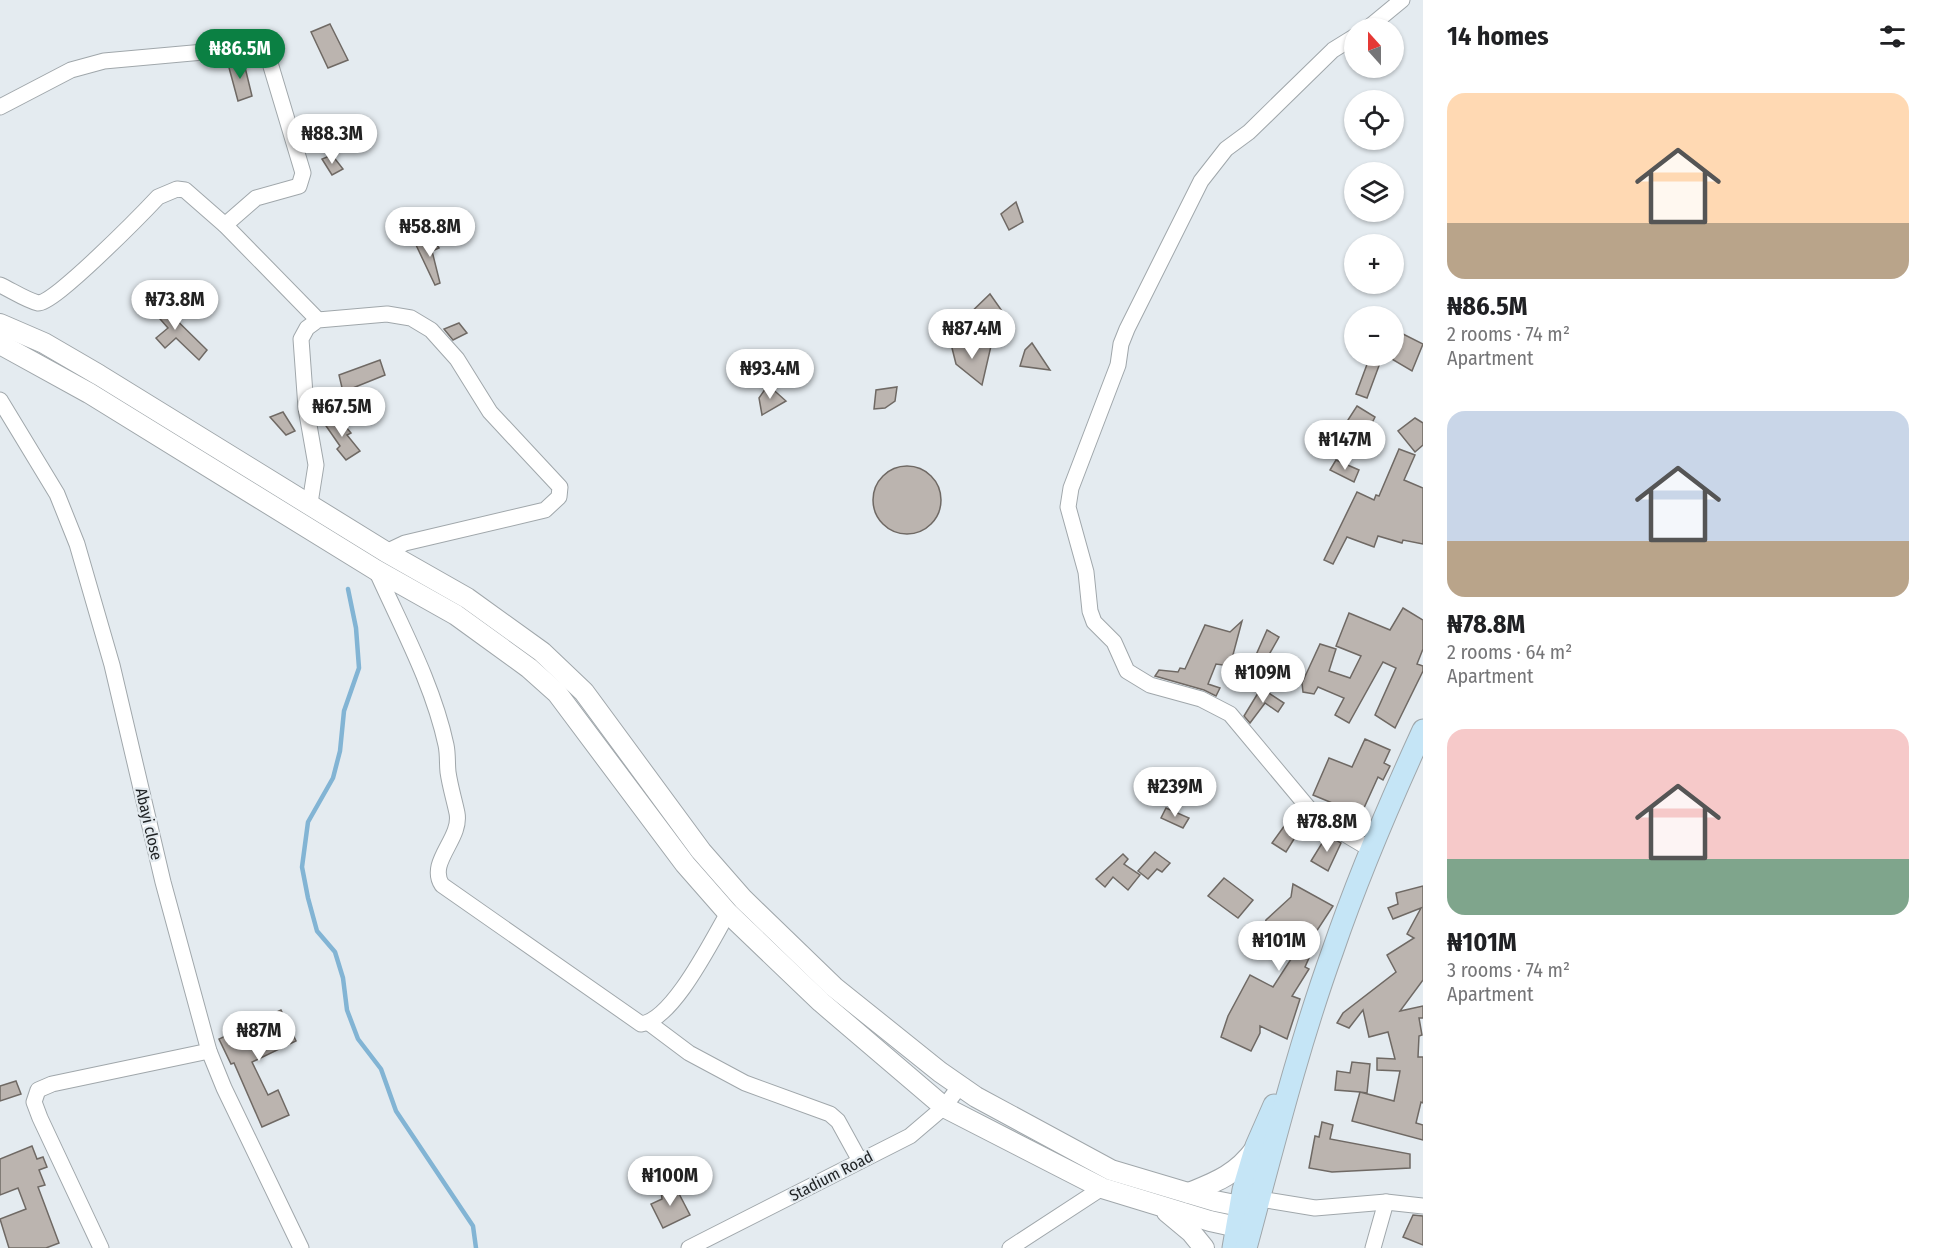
<!DOCTYPE html>
<meta charset="utf-8">
<style>
:root{--surface:#fff;--page:#f2f2f2;--text:#202124;--muted:#757577;--accent:#0b8043}
body{margin:0;font-family:"Fira Sans Condensed",sans-serif;background:var(--page);color:var(--text);height:100vh;display:flex;flex-direction:column;font-size:22px;white-space:nowrap}
*{box-sizing:border-box;margin:0}
p{font-size:20px;color:var(--muted)}
.icon{flex:none;width:33px;height:33px;fill:none;stroke:currentColor;stroke-width:2;stroke-linecap:round;stroke-linejoin:round}
.map{position:relative;flex:1;overflow:hidden}
.side{display:flex;flex-direction:column;background:var(--surface);width:510px}
.side>*{flex:none}
.needle{width:39px;rotate:339deg}
.tools{position:absolute;left:1344px;top:18px;display:grid;gap:12px}
.tools a{display:grid;place-items:center;width:60px;height:60px;border-radius:50%;background:var(--surface);box-shadow:0 2px 4px #0004;font-size:30px}
.price{position:absolute;translate:-50% -51px;padding:0 14px;border-radius:21px;background:#fff;color:#222;font-size:20px;line-height:39px;filter:drop-shadow(0 2px 3px #0008)}
.price::after{content:'';position:absolute;left:50%;top:36px;width:18px;height:14px;margin-left:-9px;background:inherit;clip-path:polygon(0 0,100% 0,50% 100%)}
.price.active{background:var(--accent);color:#fff}
ul{padding:0;list-style:none}
li{display:grid;align-content:center;gap:12px;height:318px;padding:0 24px}
li span{display:grid;place-items:center;height:186px;border-radius:18px;color:#555}
li>.icon{margin-inline-start:auto}
span .icon{width:108px;height:108px;fill:#fffc;stroke-width:1}
li b{font-size:26px}
h2{display:flex;justify-content:space-between;align-items:center;height:72px;padding:0 24px;font-size:26px}
main{display:flex;flex:1;min-height:0}
.map>svg:first-child{display:block}
</style>
<main>
<div class="map">
<svg width="1423" height="1248" viewBox="0 0 1423 1248">
<rect width="100%" height="100%" fill="#e4ebf0"/>
<g fill="none" stroke-linecap="round" stroke-linejoin="round">
<!-- stream -->
<path stroke="#82b4d4" stroke-width="4.5" d="M348 589 356 628 359 668 344 711 340 751 333 778 308 822 302 867 308 898 317 931 335 952 343 978 347 1010 358 1039 381 1069 396 1111 473 1226 476 1248"/>
</g>
<!-- building -->
<g fill="#bbb4af" stroke="#6f6964" stroke-width="1.5">
<path d="M330 24 348 60 328 68 311 32Z"/>
<path d="M243 59 252 96 238 101 228 64Z"/>
<path d="M332 155 343 169 332 175 322 159Z"/>
<path d="M1016 202 1023 222 1009 230 1001 214Z"/>
<path d="M433 239 439 248 432 251 440 283 435 285 416 245Z"/>
<path d="M990 294 1002 311 972 333 961 322Z"/>
<path d="M153 297 207 350 199 360 176 338 165 348 156 338 168 328 146 303Z"/>
<path d="M459 323 467 333 453 340 444 329Z"/>
<path d="M1401 333 1423 344 1412 371 1390 358Z"/>
<path d="M1032 343 1050 370 1020 366 1025 350Z"/>
<path d="M951 344 991 346 982 385 956 364Z"/>
<path d="M1369 359 1380 363 1367 398 1356 394Z"/>
<path d="M380 360 385 375 343 392 339 375Z"/>
<path d="M768 385 786 401 762 415 759 398Z"/>
<path d="M897 387 895 401 885 408 874 409 876 390Z"/>
<path d="M1357 406 1375 417 1366 435 1346 423Z"/>
<path d="M283 412 295 431 286 435 270 417Z"/>
<path d="M337 416 351 433 347 435 360 451 346 460 337 449 340 446 324 423Z"/>
<path d="M1415 418 1423 423V445L1415 452 1398 431Z"/>
<path d="M1399 449 1415 455 1404 480 1423 488V544L1403 540 1402 543 1378 536 1374 547 1347 537 1333 564 1324 560 1357 492 1374 500 1376 495 1379 496Z"/>
<path d="M1336 460 1359 470 1354 482 1330 470Z"/>
<circle cx="907" cy="500" r="34"/>
<path d="M1403 608 1423 620V649L1417 664 1423 666V671L1395 728 1375 715 1396 668 1383 662 1349 723 1335 715 1344 698 1318 687 1314 694 1303 692 1302 683 1320 644 1336 649 1329 671 1350 678 1361 656 1336 646 1349 613 1390 630Z"/>
<path d="M1242 621 1230 666 1216 664 1208 684 1220 688 1216 696 1204 690 1155 676 1159 670 1178 672 1180 668 1185 669 1205 625 1230 632Z"/>
<path d="M1267 630 1279 637 1266 660 1256 655Z"/>
<path d="M1261 688 1284 703 1278 712 1265 703 1250 723 1244 716Z"/>
<path d="M1365 739 1390 750 1384 763 1390 766 1383 780 1378 777 1359 819 1367 823 1361 833 1340 820 1347 809 1313 795 1329 758 1352 767Z"/>
<path d="M1166 808 1189 818 1183 828 1161 818Z"/>
<path d="M1285 825 1299 831 1286 852 1272 843Z"/>
<path d="M1329 836 1341 843 1328 871 1311 861 1324 840 1327 841Z"/>
<path d="M1155 852 1170 863 1162 872 1157 869 1148 879 1138 871Z"/>
<path d="M1123 854 1128 859 1124 864 1140 875 1128 890 1113 877 1105 887 1096 879Z"/>
<path d="M1224 878 1253 900 1238 918 1208 896Z"/>
<path d="M1293 884 1333 906 1314 935 1318 938 1305 967 1309 969 1292 996 1300 999 1287 1039 1260 1026V1033L1251 1051 1221 1037 1228 1016 1250 975 1273 987 1293 956 1260 940 1266 920 1291 897Z"/>
<path d="M1423 886V980L1400 1011 1423 1006V1018H1419L1422 1035 1419 1036 1418 1057H1423V1103L1421 1102 1416 1123 1423 1125V1140L1352 1121 1360 1092 1335 1090 1337 1071 1350 1073 1352 1062 1370 1064 1367 1093 1360 1092 1394 1101 1400 1071 1377 1070V1058L1395 1059 1388 1032 1369 1037 1363 1010 1349 1028 1337 1023 1343 1013 1396 972 1387 955 1414 938 1407 934 1421 908 1393 919 1388 908 1398 904 1396 893Z"/>
<path d="M281 1010 296 1041 252 1062 268 1095 278 1090 289 1115 262 1127 234 1063 231 1064 219 1039Z"/>
<path d="M16 1081 21 1094 0 1101V1086Z"/>
<path d="M1322 1122 1333 1125 1330 1139 1410 1154V1168L1332 1172 1309 1168 1315 1136 1319 1137Z"/>
<path d="M32 1146 37 1159 43 1157 47 1167 39 1170 45 1185 38 1187 59 1243 46 1248H9L0 1219 26 1209 18 1188 0 1195V1159Z"/>
<path d="M675 1186 690 1215 663 1228 651 1204 662 1199 661 1191Z"/>
<path d="M1413 1215 1423 1216V1245L1403 1237Z"/>
</g>
<g fill="none" stroke-linecap="round" stroke-linejoin="round">
<!-- minor casing -->
<g stroke="#a0a7ab" stroke-width="17">
<g id="minor">
<path d="M1368 28 1402 0"/>
<path d="M1354 37 1333 50 1249 132 1226 149 1201 181 1127 329 1121 344 1118 365 1071 488 1068 507 1086 572 1090 611 1094 622 1114 642 1127 671 1150 685 1201 699 1230 714 1316 817 1370 849"/>
<path d="M0 107 71 70 104 61 259 47 267 53 303 173 299 186 256 198 225 225"/>
<path d="M0 285C11 290 26 300 38 303 53 305 143 213 158 197L177 189 185 190 225 225 318 320"/>
<path d="M0 400 57 494 77 544 112 665 163 882 209 1051 224 1088 301 1248"/>
<path d="M310 503 316 465 306 408 301 339 307 328 318 320 387 314 411 318 431 330 457 359 490 412 560 487 559 497 545 510 405 543 386 552"/>
<path d="M376 570C401 626 433 684 446 745 448 754 447 763 448 772 450 786 454 799 457 813 462 839 427 862 442 885L641 1024C673 1020 712 940 728 913"/>
<path d="M649 1023 689 1053 745 1083 830 1114 838 1121 860 1161"/>
<path d="M1260 1199 1315 1208 1386 1202 1423 1206"/>
<path d="M101 1248 40 1118 34 1102 38 1090 52 1084 209 1051"/>
<path d="M689 1248 910 1136 944 1107 960 1086"/>
<path d="M1010 1248 1102 1188"/>
<path d="M1373 1248 1386 1202"/>
</g>
</g>
<!-- tertiary casing -->
<g stroke="#a0a7ab" stroke-width="22">
<g id="tertiary">
<path d="M0 324 44 343 99 375 386 552 467 598 542 652 584 692 701 851 743 899 834 987 940 1072 976 1097 1111 1170 1215 1201 1255 1209"/>
<path d="M0 344 89 393 376 570 456 615 529 668 557 693 685 864 728 913 821 1002 944 1107 1102 1188 1210 1221 1251 1230"/>
<path d="M1189 1193C1216 1182 1237 1174 1255 1149"/>
<path d="M1167 1212 1191 1232 1204 1248"/>
</g>
</g>
<!-- secondary casing -->
<g stroke="#a0a7ab" stroke-width="23">
<g id="secondary">
<path d="M1233 1248 1243 1190 1256 1146 1274 1105"/>
<path d="M1246 1248C1273 1148 1298 1047 1333 950 1359 874 1390 802 1423 730"/>
</g>
</g>
<!-- minor -->
<use href="#minor" stroke="#fff" stroke-width="15"/>
<!-- tertiary -->
<use href="#tertiary" stroke="#fff" stroke-width="20"/>
<!-- secondary -->
<use href="#secondary" stroke="#c5e5f6" stroke-width="21"/>
</g>
<g text-anchor="middle" dominant-baseline="central" stroke-width="4.5" stroke-linejoin="round" paint-order="stroke">
<!-- street labels -->
<g font-size="16" fill="#202325" stroke="#e4ebf0">
<text transform="translate(149 824) rotate(77)">Abayi close</text>
<text transform="translate(831 1176) rotate(-27)">Stadium Road</text>
</g>
</g>
</svg>
<div class="tools">
<a><svg class="needle" viewBox="-14 -14 28 28"><path d="M0-13l5 13h-10z" fill="#e53935"/><path d="M0 13l5-13h-10z" fill="#757577"/></svg></a>
<a><svg class="icon" aria-label="locate" viewBox="0 0 24 24"><circle cx="12" cy="12" r="6"/><path d="M12 2v4M12 18v4M2 12h4M18 12h4"/></svg></a>
<a><svg class="icon" aria-label="layers" viewBox="0 0 24 24"><path d="M12 4l9 5-9 5-9-5zM3 14l9 5 9-5"/></svg></a>
<a>+</a>
<a>−</a>
</div>
<b class="price active" style="left:240px;top:80px">₦86.5M</b>
<b class="price" style="left:332px;top:165px">₦88.3M</b>
<b class="price" style="left:430px;top:258px">₦58.8M</b>
<b class="price" style="left:175px;top:331px">₦73.8M</b>
<b class="price" style="left:972px;top:360px">₦87.4M</b>
<b class="price" style="left:770px;top:400px">₦93.4M</b>
<b class="price" style="left:342px;top:438px">₦67.5M</b>
<b class="price" style="left:1345px;top:471px">₦147M</b>
<b class="price" style="left:1263px;top:704px">₦109M</b>
<b class="price" style="left:1175px;top:818px">₦239M</b>
<b class="price" style="left:1327px;top:853px">₦78.8M</b>
<b class="price" style="left:1279px;top:972px">₦101M</b>
<b class="price" style="left:259px;top:1062px">₦87M</b>
<b class="price" style="left:670px;top:1207px">₦100M</b>
</div>
<section class="side">
<h2>14 homes<svg class="icon" aria-label="filters" viewBox="0 0 24 24"><path d="M4 7h16M4 17h16"/><circle cx="9" cy="7" r="2"/><circle cx="15" cy="17" r="2"/></svg></h2>
<ul>
<li><span style="background:linear-gradient(#ffd9b3 70%,#b9a48a 0)"><svg class="icon" aria-label="home" viewBox="0 0 24 24"><path d="M3 11l9-7 9 7M6 9v11h12V9"/></svg></span><div><b>₦86.5M</b><p>2 rooms · 74 m²</p><p>Apartment</p></div></li>
<li><span style="background:linear-gradient(#c9d6e8 70%,#b9a48a 0)"><svg class="icon" aria-label="home" viewBox="0 0 24 24"><path d="M3 11l9-7 9 7M6 9v11h12V9"/></svg></span><div><b>₦78.8M</b><p>2 rooms · 64 m²</p><p>Apartment</p></div></li>
<li><span style="background:linear-gradient(#f6c9c9 70%,#7fa58c 0)"><svg class="icon" aria-label="home" viewBox="0 0 24 24"><path d="M3 11l9-7 9 7M6 9v11h12V9"/></svg></span><div><b>₦101M</b><p>3 rooms · 74 m²</p><p>Apartment</p></div></li>
</ul>
</section>
</main>
